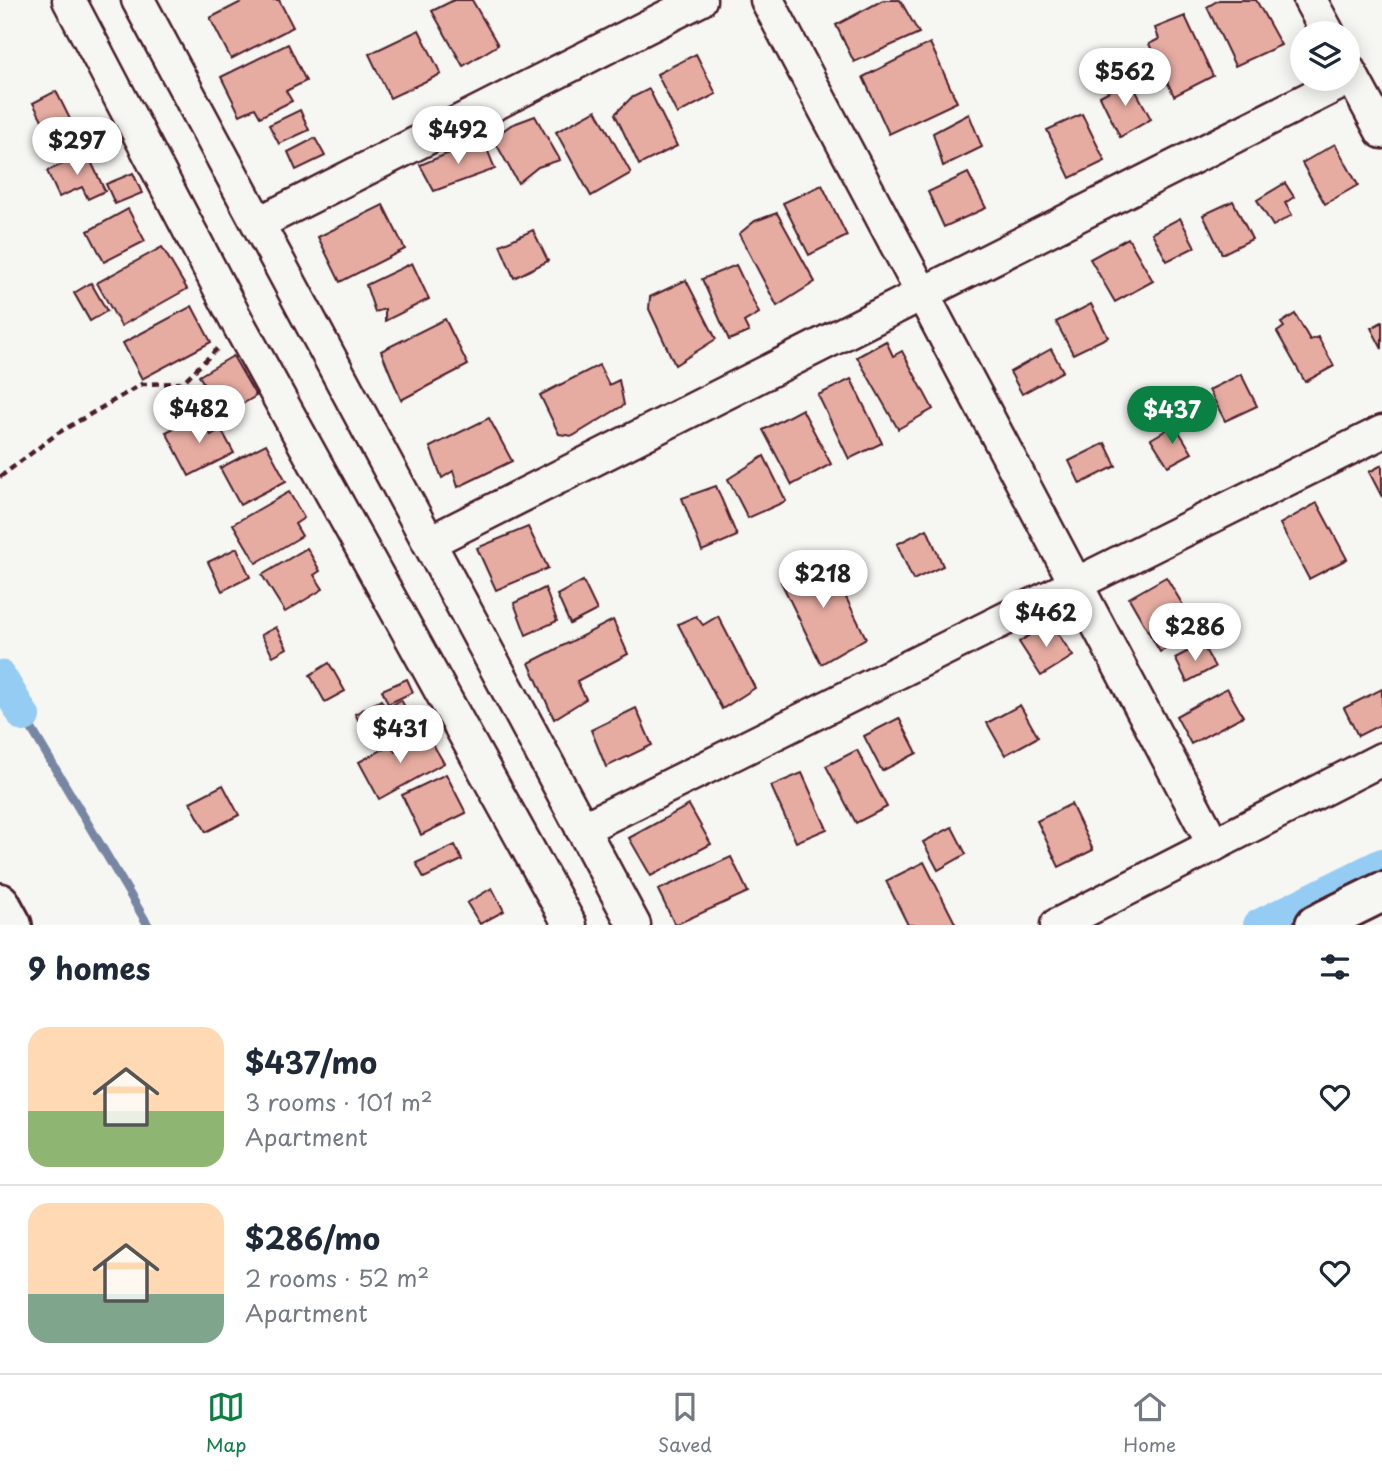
<!DOCTYPE html>
<meta charset="utf-8">
<style>
:root{--surface:#fff;--page:#f2f2f3;--text:#1f2937;--muted:#747a83;--line:#e0e1e3;--accent:#0b8043}
body{margin:0;font-family:"Playpen Sans",sans-serif;background:var(--page);color:var(--text);height:100vh;display:flex;flex-direction:column;font-size:26px;white-space:nowrap}
*{box-sizing:border-box;margin:0}
p{font-size:23px;color:var(--muted)}
.icon{flex:none;width:38px;height:38px;fill:none;stroke:currentColor;stroke-width:2;stroke-linecap:round;stroke-linejoin:round}
.map{position:relative;height:925px;overflow:hidden}
.side{display:flex;flex-direction:column;background:var(--surface);flex:1}
.side>*{flex:none}
.controls{position:absolute;left:1290px;top:21px;display:grid;gap:14px}
.controls a{display:grid;place-items:center;width:70px;height:70px;border-radius:50%;background:var(--surface);box-shadow:0 4px 18px #0003;font-size:35px}
.price{position:absolute;translate:-50% -60px;padding:0 16px;border-radius:24px;background:#fff;color:#222;font-size:23px;line-height:46px;filter:drop-shadow(0 2px 4px #0008)}
.price::after{content:'';position:absolute;left:50%;top:42px;width:21px;height:16px;margin-left:-10px;background:inherit;clip-path:polygon(0 0,100% 0,50% 100%)}
.price.on{background:var(--accent);color:#fff}
ul{padding:0;list-style:none}
li{display:flex;align-items:center;gap:21px;height:175px;padding:0 28px}
li+li{border-top:2px solid var(--line)}
li span{display:grid;place-items:center;flex:none;width:196px;height:140px;border-radius:21px;color:#555}
li>.icon{margin-inline-start:auto}
span .icon{width:84px;height:84px;fill:#fffc;stroke-width:1}
li b{font-size:30px}
h2{display:flex;justify-content:space-between;align-items:center;height:84px;padding:0 28px;font-size:30px}
.tabs{display:flex;justify-content:space-around;align-items:center;height:98px;border-top:2px solid var(--line);background:var(--surface);font-size:19px;color:var(--muted)}
.tabs a{display:grid;justify-items:center;gap:4px}
.tabs .on{color:var(--accent)}
.map>svg:first-child{display:block}
</style>
<div class="map">
<svg width="1382" height="925" viewBox="0 0 1382 925">
<rect width="100%" height="100%" fill="#f6f6f2"/>
<filter id="ink" filterUnits="userSpaceOnUse"><feTurbulence type="fractalNoise" baseFrequency=".0143" numOctaves="2"/><feDisplacementMap in="SourceGraphic" scale="14" xChannelSelector="R" yChannelSelector="G"/><feConvolveMatrix kernelMatrix="1 2 1 2 8 2 1 2 1" color-interpolation-filters="sRGB"/></filter>
<g filter="url(#ink)">
<g fill="none" stroke-linecap="round" stroke-linejoin="round">
<!-- stream -->
<g stroke="#7787a3" stroke-width="9">
<path d="M24 716 148 925"/>
<path d="M1338 885 1346 899"/>
</g>
<!-- canal -->
<g stroke="#95ccf3" stroke-width="32">
<path d="M0 676 24 716"/>
<path d="M1259 925 1382 864"/>
</g>
</g>
<!-- building -->
<g fill="#e6aca2" stroke="#4a1f2b" stroke-width="2">
<path d="M245 0H279L293 27 231 59 210 18Z"/>
<path d="M454 0H472L498 45 463 66 432 11Z"/>
<path d="M883 0H900L919 33 854 62 836 25Z"/>
<path d="M1219 0H1256L1281 45 1235 66 1207 7Z"/>
<path d="M1185 16 1213 76 1174 96 1149 44 1159 39 1155 28Z"/>
<path d="M419 30 441 74 390 98 369 54Z"/>
<path d="M930 43 957 102 889 134 863 77Z"/>
<path d="M288 44 306 81 286 91 292 101 260 117 255 108 240 115 221 77Z"/>
<path d="M696 54 716 94 677 114 657 74Z"/>
<path d="M1130 80 1151 119 1120 137 1100 96Z"/>
<path d="M649 89 677 146 639 165 615 114 631 98Z"/>
<path d="M56 91 74 127 52 139 33 103Z"/>
<path d="M300 110 309 130 279 144 269 125Z"/>
<path d="M596 110 631 173 591 196 556 132Z"/>
<path d="M969 114 982 147 943 166 933 133Z"/>
<path d="M1082 114 1105 161 1070 178 1047 130Z"/>
<path d="M535 116 560 160 538 167 518 183 493 138 511 125Z"/>
<path d="M315 138 325 156 296 170 288 152Z"/>
<path d="M483 139 495 169 434 191 420 165Z"/>
<path d="M1335 144 1358 185 1325 204 1302 163Z"/>
<path d="M87 153 105 191 88 199 82 187 59 197 47 171Z"/>
<path d="M133 173 142 193 115 204 106 184Z"/>
<path d="M968 173 986 208 944 227 928 192Z"/>
<path d="M1285 183 1294 197 1285 203 1292 215 1273 226 1257 200Z"/>
<path d="M822 185 847 236 809 255 783 203Z"/>
<path d="M1233 201 1252 239 1222 254 1203 215Z"/>
<path d="M383 205 405 249 340 282 318 237Z"/>
<path d="M128 209 145 241 104 262 88 231Z"/>
<path d="M777 213 815 282 777 306 739 234 755 221Z"/>
<path d="M1180 218 1195 247 1167 261 1152 233Z"/>
<path d="M533 230 548 261 514 278 500 245Z"/>
<path d="M1128 238 1153 281 1115 302 1090 259Z"/>
<path d="M162 247 187 289 121 326 97 283Z"/>
<path d="M412 263 429 299 385 321V309L375 312 366 285Z"/>
<path d="M736 265 759 313 744 322 749 332 729 340 702 279Z"/>
<path d="M686 280 716 339 675 365 649 309 650 297Z"/>
<path d="M91 283 107 311 90 321 74 293Z"/>
<path d="M1091 304 1108 337 1073 354 1056 322Z"/>
<path d="M192 306 211 342 142 379 123 343Z"/>
<path d="M1295 314 1310 340 1318 337 1334 366 1305 382 1277 332 1284 327 1281 323Z"/>
<path d="M445 319 468 365 401 400 381 351Z"/>
<path d="M1382 322V349L1371 328Z"/>
<path d="M886 341 893 356 902 351 933 409 898 429 857 357Z"/>
<path d="M1051 349 1063 371 1022 394 1010 372Z"/>
<path d="M233 356 256 396 212 422 193 389 203 382 199 376Z"/>
<path d="M599 365 609 385 619 380 624 405 573 436 559 434 540 395Z"/>
<path d="M1241 374 1257 406 1225 421 1209 390Z"/>
<path d="M851 379 882 443 849 459 818 395Z"/>
<path d="M802 409 831 464 792 485 763 430Z"/>
<path d="M200 415 211 435 221 429 234 453 189 476 166 432Z"/>
<path d="M489 418 512 461 458 487 453 471 442 478 430 447Z"/>
<path d="M1175 425 1192 453 1168 466 1151 439Z"/>
<path d="M1105 443 1116 466 1080 484 1069 461Z"/>
<path d="M266 444 286 481 240 505 220 468Z"/>
<path d="M764 456 786 501 748 518 728 479Z"/>
<path d="M1382 465V497L1369 472Z"/>
<path d="M716 486 737 536 702 551 682 498Z"/>
<path d="M289 492 304 518 295 524 302 536 256 563 233 524Z"/>
<path d="M1317 503 1347 559 1309 579 1280 524Z"/>
<path d="M528 527 548 568 496 590 477 548Z"/>
<path d="M927 529 943 566 913 580 897 544Z"/>
<path d="M237 548 250 577 222 591 208 562Z"/>
<path d="M307 548 320 571 314 575 323 589 285 612 262 575Z"/>
<path d="M826 557 866 638 821 664 781 582Z"/>
<path d="M1166 577 1198 630 1160 652 1129 598Z"/>
<path d="M583 581 597 610 570 624 557 595Z"/>
<path d="M545 588 557 621 526 635 514 603Z"/>
<path d="M696 616 703 625 718 616 755 688 722 709 678 624Z"/>
<path d="M613 620 628 654 577 681 586 699 554 719 529 663Z"/>
<path d="M1050 622 1073 656 1041 676 1019 642Z"/>
<path d="M276 627 287 648 273 656 261 635Z"/>
<path d="M1202 644 1215 667 1187 682 1175 658Z"/>
<path d="M329 663 345 691 325 702 310 675Z"/>
<path d="M407 679 413 692 388 704 382 690Z"/>
<path d="M1227 688 1243 716 1191 744 1176 716Z"/>
<path d="M1382 689V724L1358 736 1344 708Z"/>
<path d="M381 700 394 724 368 738 355 714Z"/>
<path d="M401 700 411 717 399 723 389 707Z"/>
<path d="M1020 705 1038 737 1005 755 987 723Z"/>
<path d="M636 708 652 745 606 767 591 730Z"/>
<path d="M899 718 917 753 882 771 864 736Z"/>
<path d="M427 734 444 763 379 799 359 762 391 745 395 752Z"/>
<path d="M857 750 887 807 856 823 826 766Z"/>
<path d="M802 773 827 829 796 842 771 786Z"/>
<path d="M446 774 466 813 421 835 402 795Z"/>
<path d="M223 785 239 815 206 832 190 802Z"/>
<path d="M1071 804 1093 850 1059 867 1037 821Z"/>
<path d="M689 805 711 844 651 876 629 838Z"/>
<path d="M952 827 966 854 938 870 923 842Z"/>
<path d="M455 845 462 860 424 878 416 863Z"/>
<path d="M731 857 748 892 675 925 658 890Z"/>
<path d="M924 862 956 925H908L886 881Z"/>
<path d="M492 888 504 911 480 924 467 903Z"/>
</g>
<g fill="none" stroke-linecap="round" stroke-linejoin="round">
<!-- minor casing -->
<g stroke="#4a1f2b" stroke-width="37">
<g id="minor">
<path d="M69 0 240 327 570 925"/>
<path d="M138 0 634 925"/>
<path d="M767 0 1214 845"/>
<path d="M1310 0 1328 33"/>
<path d="M1348 69 1382 132"/>
<path d="M259 223 700 0"/>
<path d="M430 542 1352 77"/>
<path d="M582 829 1382 432"/>
<path d="M1057 925 1382 759"/>
</g>
</g>
<!-- tertiary casing -->
<g stroke="#4a1f2b" stroke-width="44">
<g id="tertiary">
<path d="M0 903 12 925"/>
<path d="M1315 925 1382 892"/>
</g>
</g>
<!-- path -->
<path stroke="#4a1f2b" stroke-width="4.5" stroke-dasharray="7 5" stroke-linecap="butt" d="M0 477 58 433 142 384 182 383 219 347"/>
<!-- minor -->
<use href="#minor" stroke="#f6f6f2" stroke-width="32"/>
<!-- tertiary -->
<use href="#tertiary" stroke="#f6f6f2" stroke-width="38"/>
</g>
</g>
</svg>
<div class="controls">
<a><svg class="icon" aria-label="layers" viewBox="0 0 24 24"><path d="M12 4l9 5-9 5-9-5zM3 14l9 5 9-5"/></svg></a>
</div>
<b class="price" style="left:1125px;top:108px">$562</b>
<b class="price" style="left:458px;top:166px">$492</b>
<b class="price" style="left:77px;top:177px">$297</b>
<b class="price" style="left:199px;top:445px">$482</b>
<b class="price on" style="left:1172px;top:446px">$437</b>
<b class="price" style="left:823px;top:610px">$218</b>
<b class="price" style="left:1046px;top:649px">$462</b>
<b class="price" style="left:1195px;top:663px">$286</b>
<b class="price" style="left:400px;top:765px">$431</b>
</div>
<section class="side">
<h2>9 homes<svg class="icon" aria-label="filters" viewBox="0 0 24 24"><path d="M4 7h16M4 17h16"/><circle cx="9" cy="7" r="2"/><circle cx="15" cy="17" r="2"/></svg></h2>
<ul>
<li><span style="background:linear-gradient(#ffd9b3 60%,#8fb573 0)"><svg class="icon" aria-label="home" viewBox="0 0 24 24"><path d="M3 11l9-7 9 7M6 9v11h12V9"/></svg></span><div><b>$437/mo</b><p>3 rooms · 101 m²</p><p>Apartment</p></div><svg class="icon" aria-label="heart" viewBox="0 0 24 24"><path d="M12 20l-8-8c-3-5 5-10 8-4 3-6 11-1 8 4z"/></svg></li>
<li><span style="background:linear-gradient(#ffd9b3 65%,#7fa58c 0)"><svg class="icon" aria-label="home" viewBox="0 0 24 24"><path d="M3 11l9-7 9 7M6 9v11h12V9"/></svg></span><div><b>$286/mo</b><p>2 rooms · 52 m²</p><p>Apartment</p></div><svg class="icon" aria-label="heart" viewBox="0 0 24 24"><path d="M12 20l-8-8c-3-5 5-10 8-4 3-6 11-1 8 4z"/></svg></li>
</ul>
</section>
<nav class="tabs">
<a class="on"><svg class="icon" aria-label="map" viewBox="0 0 24 24"><path d="M3 6l6-2 6 2 6-2v14l-6 2-6-2-6 2zM9 4v14M15 6v14"/></svg>Map</a>
<a><svg class="icon" aria-label="saved" viewBox="0 0 24 24"><path d="M7 4h10v16l-5-4-5 4z"/></svg>Saved</a>
<a><svg class="icon" aria-label="home" viewBox="0 0 24 24"><path d="M3 11l9-7 9 7M6 9v11h12V9"/></svg>Home</a>
</nav>
